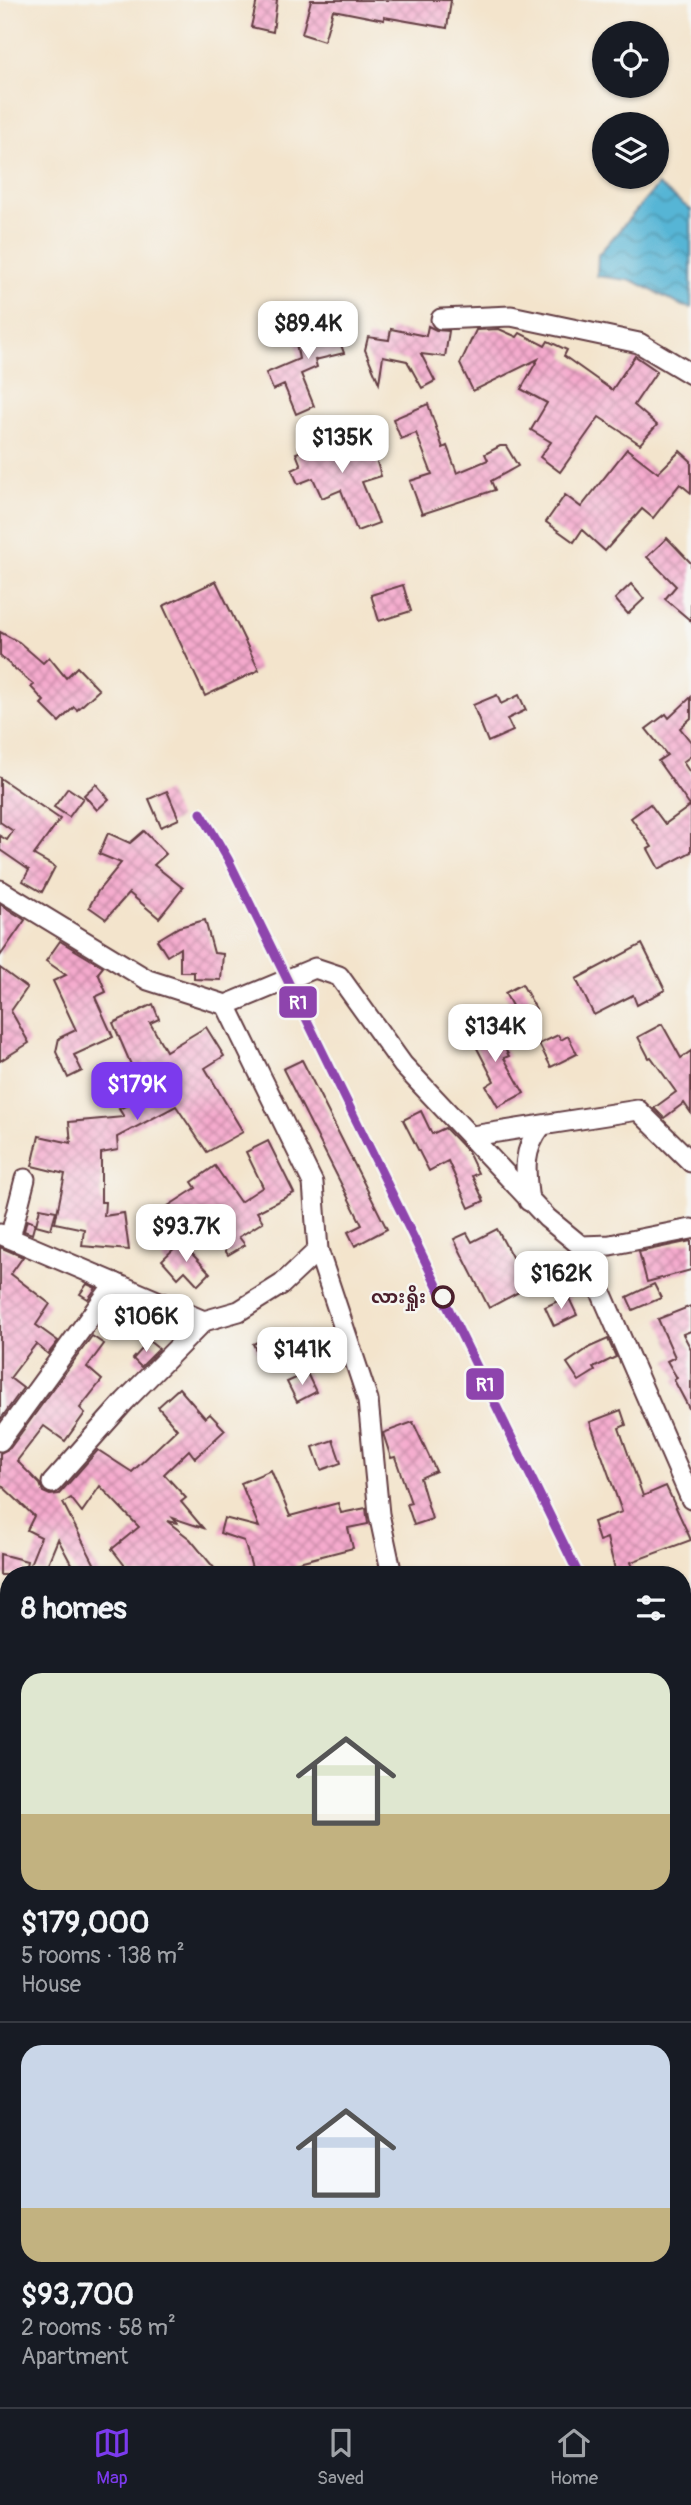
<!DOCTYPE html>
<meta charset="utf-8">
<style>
:root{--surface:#171b24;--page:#20242c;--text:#f1f3f6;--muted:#9ea1a6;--line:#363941;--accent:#7c3aed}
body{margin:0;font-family:Pangolin,"Noto Sans Myanmar",sans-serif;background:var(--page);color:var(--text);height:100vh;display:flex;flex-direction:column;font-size:26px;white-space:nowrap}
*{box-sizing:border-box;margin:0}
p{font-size:23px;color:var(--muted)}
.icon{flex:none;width:38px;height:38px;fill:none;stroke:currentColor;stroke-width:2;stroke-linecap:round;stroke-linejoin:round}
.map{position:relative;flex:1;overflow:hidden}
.details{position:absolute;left:0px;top:1566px;width:691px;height:842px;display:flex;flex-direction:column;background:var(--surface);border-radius:28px 28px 0 0;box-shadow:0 2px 5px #0004}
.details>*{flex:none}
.tools{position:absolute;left:592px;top:21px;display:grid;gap:14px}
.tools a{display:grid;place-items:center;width:77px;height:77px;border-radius:50%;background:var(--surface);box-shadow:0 2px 5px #0004;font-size:35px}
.price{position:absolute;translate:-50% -60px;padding:0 16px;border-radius:14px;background:#fff;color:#222;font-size:23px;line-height:46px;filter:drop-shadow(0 2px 4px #0008)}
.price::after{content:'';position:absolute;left:50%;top:42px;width:21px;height:16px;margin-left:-10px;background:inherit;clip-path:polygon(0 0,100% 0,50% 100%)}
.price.current{background:var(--accent);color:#fff}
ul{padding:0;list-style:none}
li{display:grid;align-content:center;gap:14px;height:371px;padding:0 21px}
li+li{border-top:2px solid var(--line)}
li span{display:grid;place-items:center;height:217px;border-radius:21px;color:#555}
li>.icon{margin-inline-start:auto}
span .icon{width:126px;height:126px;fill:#fffc;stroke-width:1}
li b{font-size:30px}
h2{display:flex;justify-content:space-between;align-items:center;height:84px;padding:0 21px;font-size:30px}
.tabs{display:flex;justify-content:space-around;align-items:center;height:98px;border-top:2px solid var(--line);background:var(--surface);font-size:19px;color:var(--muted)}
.tabs a{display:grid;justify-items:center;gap:4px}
.tabs .current{color:var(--accent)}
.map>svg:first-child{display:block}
</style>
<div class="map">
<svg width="691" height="2407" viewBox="0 0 691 2407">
<defs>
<pattern id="water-waves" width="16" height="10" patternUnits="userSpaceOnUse" patternTransform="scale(1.75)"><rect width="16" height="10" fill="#56b5d5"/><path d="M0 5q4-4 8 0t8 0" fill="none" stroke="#4993ad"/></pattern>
<pattern id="building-cross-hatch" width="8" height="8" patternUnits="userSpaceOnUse" patternTransform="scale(1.75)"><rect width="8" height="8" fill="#f5aacd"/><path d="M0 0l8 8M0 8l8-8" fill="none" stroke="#c88aa7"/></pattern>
</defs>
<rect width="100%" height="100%" fill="#f6f6f2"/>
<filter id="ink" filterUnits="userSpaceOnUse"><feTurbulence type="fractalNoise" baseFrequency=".0143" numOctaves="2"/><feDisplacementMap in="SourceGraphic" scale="14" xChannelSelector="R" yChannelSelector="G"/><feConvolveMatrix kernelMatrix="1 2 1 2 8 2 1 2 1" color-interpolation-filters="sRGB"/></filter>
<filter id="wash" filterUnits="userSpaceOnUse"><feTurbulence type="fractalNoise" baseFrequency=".00686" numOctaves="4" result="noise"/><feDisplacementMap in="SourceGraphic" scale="28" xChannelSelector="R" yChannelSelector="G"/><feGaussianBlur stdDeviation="1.57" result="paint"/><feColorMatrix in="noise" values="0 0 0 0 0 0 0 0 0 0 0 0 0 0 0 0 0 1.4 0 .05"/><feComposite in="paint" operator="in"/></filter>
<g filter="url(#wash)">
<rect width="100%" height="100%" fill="#f3e4cc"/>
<!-- water -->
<path fill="url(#water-waves)" stroke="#506a80" stroke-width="2" d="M658 185 691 210V308L682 306 634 281 597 276 598 255Z"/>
<g id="blocks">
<!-- building -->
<g fill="url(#building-cross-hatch)">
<path d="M257 0H277L273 32 251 27Z"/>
<path d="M311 0H451L447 28 384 17V20L333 10 324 41 302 34Z"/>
<path d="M347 322 352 338 340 342 344 353 315 360 317 367 301 374 314 406 296 414 284 385 273 390 266 373 299 359 293 327 300 325 303 331 316 328V330Z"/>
<path d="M428 326 436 330 449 331 445 357 421 354 435 381 422 388 407 361 383 356 379 383 365 350 368 337 389 340 391 329 426 336Z"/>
<path d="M499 329 517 337 520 333 545 346 548 341 567 350 564 356 612 390 635 356 657 371 634 405 657 425 640 444 599 417 560 472 540 457 551 442 531 430 547 403 521 389 538 359 473 391 460 364 476 330Z"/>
<path d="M428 404 443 448 447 446 457 473 488 460 485 454 500 446H506L518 466 491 481 495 490 422 514 410 481 432 474 416 433 401 439 393 419Z"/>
<path d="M355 432 363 456 374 452 381 476 362 482 379 523 357 531 341 490 322 498 313 478 298 484 292 470 301 466 296 453Z"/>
<path d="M627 449 658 473 680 451 691 461V493L680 484 653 518 642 509 605 551 582 530 574 542 546 522 565 495 581 507Z"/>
<path d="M667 538 691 563V621L665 599 676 586 647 557Z"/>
<path d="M216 581 259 670 205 696 163 606Z"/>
<path d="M631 584 644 599 628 614 615 599Z"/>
<path d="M403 585 411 611 379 621 371 595Z"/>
<path d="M0 632 19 642 43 663 49 657 66 678 77 667 99 690 77 710 74 707 59 722 41 704 44 701 31 687 34 685 0 656Z"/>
<path d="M497 695 501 704 519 695 526 710 507 719 513 731 488 742 473 705Z"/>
<path d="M691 697V718L680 728 691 742V756L683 762 691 774V852L659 869 648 849 652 847 631 818 650 804 665 824 690 806 658 761 667 755 646 729 666 714 669 718Z"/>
<path d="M0 778 60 819 34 855 55 867 42 892 23 881 29 870 0 850V836L7 840 13 831 0 822Z"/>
<path d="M96 784 109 799 97 810 84 795Z"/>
<path d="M68 788 83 798 69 817 54 807Z"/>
<path d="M167 791 179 819 161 827 149 799Z"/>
<path d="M144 831 166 854 154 865 183 888 159 918 129 893 106 919 89 907 98 891 121 863 99 854 108 833 130 843Z"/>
<path d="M0 904 25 920 0 956Z"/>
<path d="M205 920 214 953 223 954 221 980 194 979V972H180V948L167 956 157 940 179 927Z"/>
<path d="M60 941 103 967 98 973 106 992 95 997 113 1037 74 1055 82 1071 68 1078 56 1052 59 1038 76 1030 53 981 66 975 46 961Z"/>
<path d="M642 944 665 990 637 1005 633 995 594 1015 576 979Z"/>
<path d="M0 968 27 988 11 1011 29 1043 0 1061Z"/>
<path d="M522 984 536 1009 519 1019 505 993Z"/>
<path d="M153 1004 159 1019 150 1023 166 1051 206 1027 224 1056 205 1068 243 1132 207 1152 176 1106 117 1137 118 1150 101 1153V1202H105L104 1216 124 1213 129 1250 82 1246 84 1229 55 1223 65 1174 32 1166 39 1136 71 1143 69 1122 124 1117 119 1109 137 1100 133 1094 141 1089 129 1069 132 1067 113 1023Z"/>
<path d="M479 1017 495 1043 500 1040 509 1056 504 1058 524 1093 498 1107 486 1086 494 1081 465 1025Z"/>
<path d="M662 1024 681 1058 691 1051V1113L684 1103 664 1118 654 1108 676 1092 651 1057 649 1058 638 1037Z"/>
<path d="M558 1035 561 1040 568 1036 577 1054 551 1067 539 1044Z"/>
<path d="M302 1060 387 1229 355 1246 348 1232 362 1225 283 1069Z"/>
<path d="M421 1111 432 1134 445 1128 468 1152 478 1173 472 1176 484 1201 469 1208 448 1161 429 1171 403 1120Z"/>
<path d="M268 1141 294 1193 257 1212 263 1222 239 1237 245 1245 228 1255 201 1212 180 1226 168 1206 196 1188 192 1182 215 1166 240 1202 263 1187 246 1152Z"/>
<path d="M40 1208 56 1211 51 1229 36 1225Z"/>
<path d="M27 1220 35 1223 32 1234 24 1231Z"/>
<path d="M497 1229 528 1287 489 1308 454 1239 467 1233 472 1242Z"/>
<path d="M691 1241V1270L647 1282 639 1252Z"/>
<path d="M181 1242 210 1273 198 1285 185 1271 178 1278 162 1260Z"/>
<path d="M0 1247 23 1257 11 1274 50 1304 36 1325 58 1341 48 1354 36 1344 10 1378 23 1388 0 1420Z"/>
<path d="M87 1284 96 1288 88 1299 80 1294Z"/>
<path d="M654 1284 661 1298 633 1310 627 1297Z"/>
<path d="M568 1296 577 1315 554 1326 545 1307Z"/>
<path d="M119 1298 166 1318 152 1338 109 1312Z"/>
<path d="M691 1306V1331L683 1334 691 1349V1412L674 1380 677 1378 667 1361 675 1357 658 1319Z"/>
<path d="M272 1335 283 1357 264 1366 253 1344Z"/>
<path d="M92 1336 104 1344 87 1367 102 1380 80 1408 85 1413 65 1441 44 1426 17 1461 40 1484 43 1492 50 1495 59 1494 98 1450 132 1472 177 1429 158 1407 179 1388 205 1418 210 1414 225 1430 195 1458 189 1450 164 1474 186 1498 181 1502 203 1528 173 1518 177 1523 167 1521 190 1539 220 1575H132L112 1549 139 1527 100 1486 82 1512 71 1498 63 1503 100 1575H77L58 1539 44 1573 29 1567 41 1537 27 1530 34 1516 0 1484V1453L10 1448Z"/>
<path d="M608 1339 616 1357 593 1368 595 1371 579 1381 567 1363 590 1347Z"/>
<path d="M149 1341 159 1349 141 1367 133 1359Z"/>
<path d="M307 1373 316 1392 297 1402 287 1382Z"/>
<path d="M621 1410 626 1425 619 1428 643 1496 666 1486 691 1540 631 1562 633 1569 616 1573 607 1538 599 1541 593 1522 622 1512 590 1422Z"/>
<path d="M413 1422 436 1471 420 1478 432 1519 414 1525 407 1504 411 1503 395 1457 391 1458 383 1433Z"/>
<path d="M333 1440 341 1463 321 1470 313 1447Z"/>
<path d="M271 1470 290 1516 338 1503 341 1513 366 1508 368 1524 348 1528 353 1548 295 1563 299 1575H254L244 1541 220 1533 224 1518 259 1527 241 1483Z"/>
<path d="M0 1554 27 1561 24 1575H0Z"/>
</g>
</g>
</g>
<g filter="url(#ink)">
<use href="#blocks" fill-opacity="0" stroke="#633d43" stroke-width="2"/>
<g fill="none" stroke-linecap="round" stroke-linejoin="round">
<!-- minor casing -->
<g stroke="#633d43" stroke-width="23">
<g id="minor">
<path d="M441 319 511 316 639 343 691 374"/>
<path d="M0 890 148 980 226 1005 315 968 339 976 403 1065 547 1218 581 1246 610 1245 691 1229"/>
<path d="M226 1005 313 1183 318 1250 368 1400 379 1514 392 1575"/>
<path d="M472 1136 638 1110 691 1162"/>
<path d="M529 1201C525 1171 522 1151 541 1126"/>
<path d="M0 1234 204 1321 239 1311 282 1284 318 1250"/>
<path d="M10 1238 25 1179"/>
<path d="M581 1246 691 1499"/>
<path d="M0 1441 115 1283"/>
<path d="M52 1483 125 1401 204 1321"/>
<path d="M0 1781 9 1776"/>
<path d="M682 2002 691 1997"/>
<path d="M682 2151 691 2146"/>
<path d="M0 2190 9 2199"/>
<path d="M682 2301 691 2296"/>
<path d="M0 2336 9 2339"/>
<path d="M611 2399 615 2407"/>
<path d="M495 2407 509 2399"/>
</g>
</g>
<!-- minor -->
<use href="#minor" stroke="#fff" stroke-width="19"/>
<!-- rail-1 casing -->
<g stroke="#f6f6f2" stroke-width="14">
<path id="rail-1" d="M201 813 228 859 579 1575"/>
</g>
<!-- rail-1 -->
<use href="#rail-1" stroke="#8e44ad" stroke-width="9"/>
</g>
</g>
<!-- markers -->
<circle fill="#f6f6f2" stroke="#4a1f2b" stroke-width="3.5" cx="443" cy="1297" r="10"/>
<g text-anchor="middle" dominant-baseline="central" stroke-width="5" stroke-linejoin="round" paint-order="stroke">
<!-- stop labels -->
<g font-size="18" font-weight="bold" fill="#4a1f2b" stroke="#f6f6f2" text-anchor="end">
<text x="426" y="1297">လားရှိုး</text>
</g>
</g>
<g stroke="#f6f6f2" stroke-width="2.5">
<rect x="278" y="985" width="40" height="34" rx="7" fill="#8e44ad"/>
<rect x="465" y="1367" width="40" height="34" rx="7" fill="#8e44ad"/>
</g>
<g font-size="19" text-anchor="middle" font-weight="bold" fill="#fff">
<text x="298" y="1009">R1</text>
<text x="485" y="1391">R1</text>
</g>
</svg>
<div class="tools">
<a><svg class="icon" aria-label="locate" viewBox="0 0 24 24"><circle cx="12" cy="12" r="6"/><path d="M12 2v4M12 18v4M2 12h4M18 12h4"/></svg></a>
<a><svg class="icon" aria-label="layers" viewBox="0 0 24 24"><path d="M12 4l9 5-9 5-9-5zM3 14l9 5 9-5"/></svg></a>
</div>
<b class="price" style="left:308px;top:361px">$89.4K</b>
<b class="price" style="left:342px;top:475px">$135K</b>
<b class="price" style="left:495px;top:1064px">$134K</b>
<b class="price current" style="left:137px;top:1122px">$179K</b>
<b class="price" style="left:186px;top:1264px">$93.7K</b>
<b class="price" style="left:561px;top:1311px">$162K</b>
<b class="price" style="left:146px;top:1354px">$106K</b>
<b class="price" style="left:302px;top:1387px">$141K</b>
<section class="details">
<h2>8 homes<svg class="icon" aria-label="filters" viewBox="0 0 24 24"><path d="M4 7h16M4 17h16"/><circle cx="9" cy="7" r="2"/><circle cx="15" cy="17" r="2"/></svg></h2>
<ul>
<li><span style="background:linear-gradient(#dfe7d0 65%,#c2b280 0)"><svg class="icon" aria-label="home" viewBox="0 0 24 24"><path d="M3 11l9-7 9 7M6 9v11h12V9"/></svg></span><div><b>$179,000</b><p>5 rooms · 138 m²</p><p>House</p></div></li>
<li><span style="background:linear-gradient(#c9d6e8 75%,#c2b280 0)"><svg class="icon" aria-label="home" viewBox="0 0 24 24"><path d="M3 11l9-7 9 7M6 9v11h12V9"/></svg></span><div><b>$93,700</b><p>2 rooms · 58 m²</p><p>Apartment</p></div></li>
</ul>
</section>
</div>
<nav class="tabs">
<a class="current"><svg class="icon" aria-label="map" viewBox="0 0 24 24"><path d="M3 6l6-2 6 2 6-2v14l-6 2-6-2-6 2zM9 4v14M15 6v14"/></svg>Map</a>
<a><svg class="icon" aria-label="saved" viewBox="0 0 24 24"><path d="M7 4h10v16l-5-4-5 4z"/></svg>Saved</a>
<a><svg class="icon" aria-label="home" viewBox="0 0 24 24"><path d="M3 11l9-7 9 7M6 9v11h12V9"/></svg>Home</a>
</nav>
